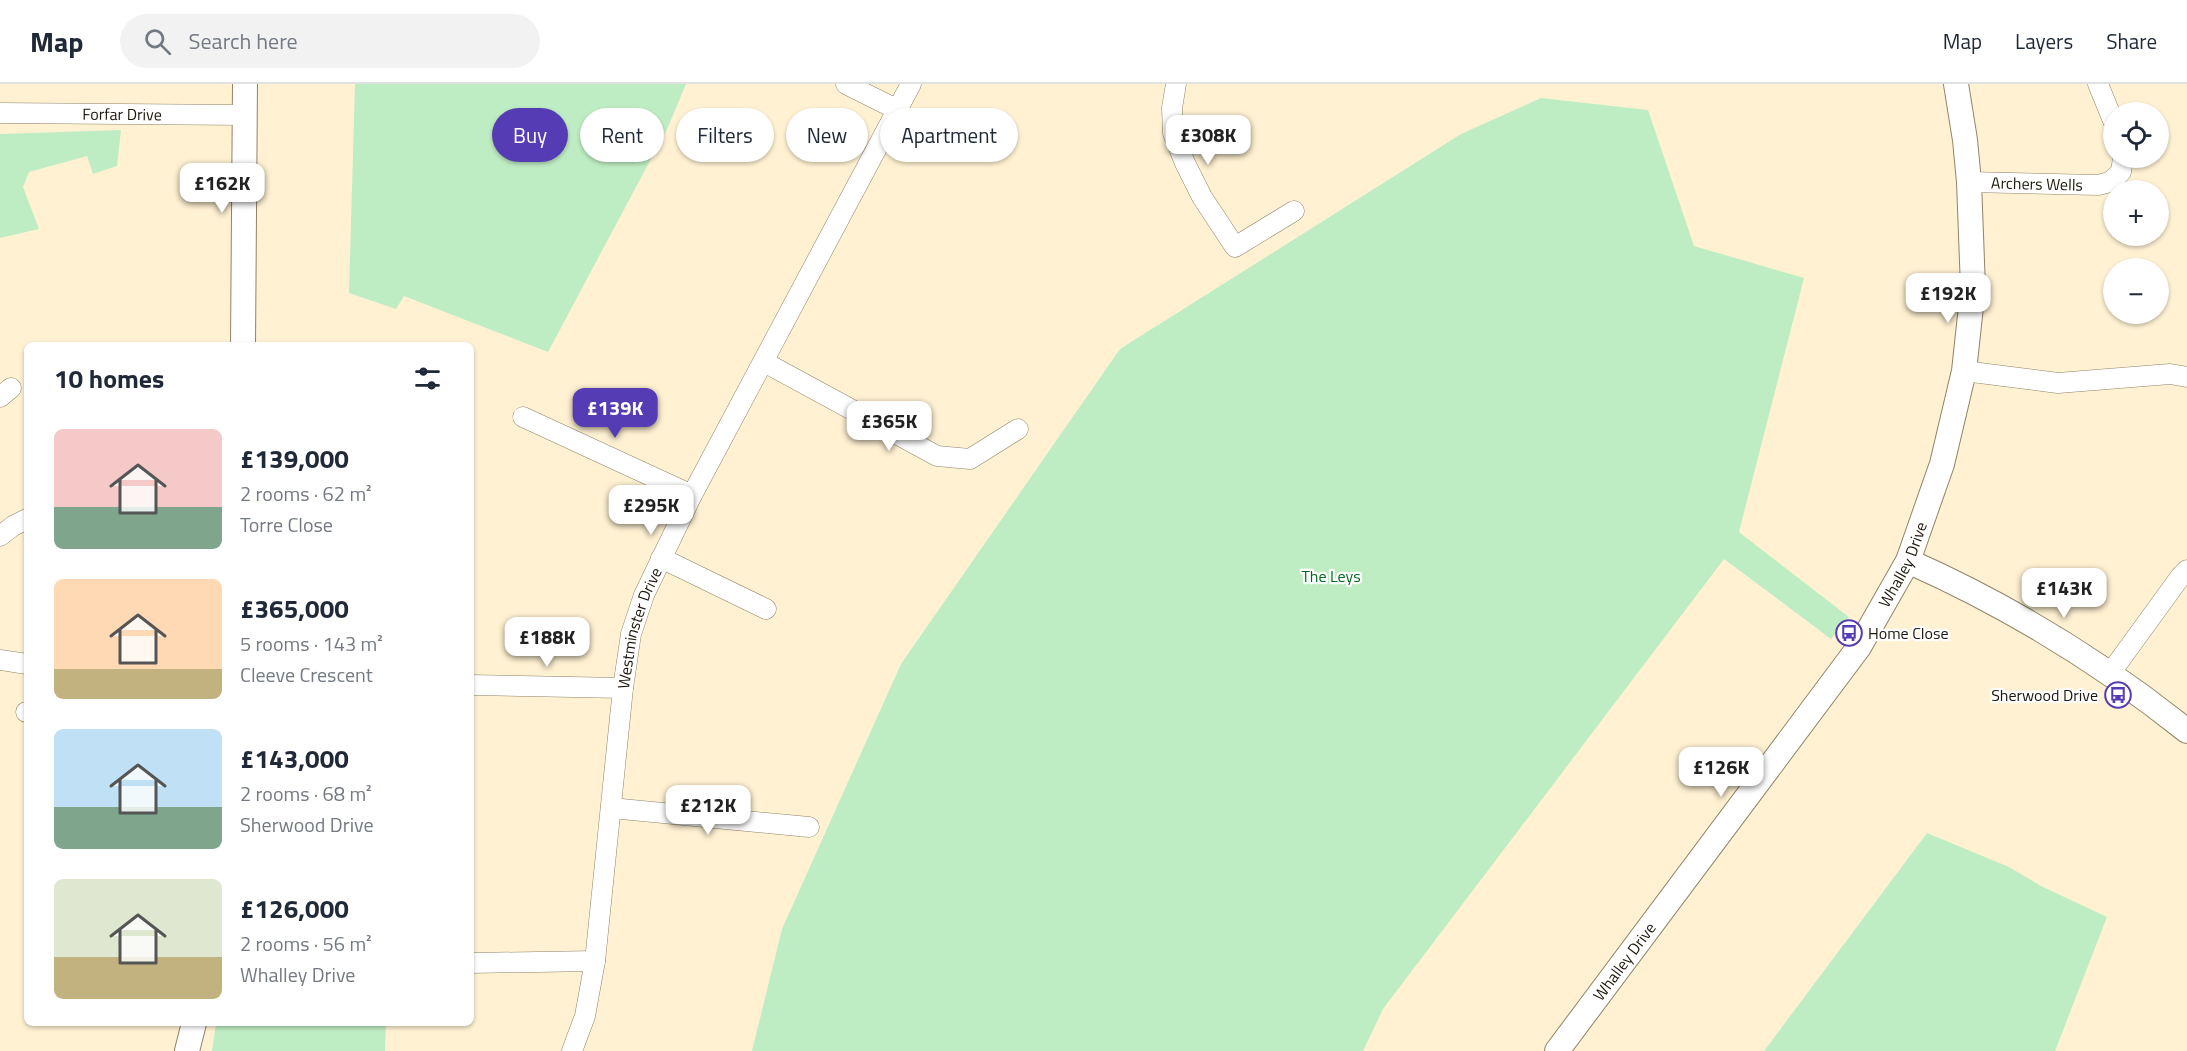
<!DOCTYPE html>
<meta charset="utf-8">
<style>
:root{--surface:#fff;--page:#f2f2f3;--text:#1f2937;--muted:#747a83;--line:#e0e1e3;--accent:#563cb4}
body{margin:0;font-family:"Titillium Web",sans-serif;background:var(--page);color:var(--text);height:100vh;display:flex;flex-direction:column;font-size:22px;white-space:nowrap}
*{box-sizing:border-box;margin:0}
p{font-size:20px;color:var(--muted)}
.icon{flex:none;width:33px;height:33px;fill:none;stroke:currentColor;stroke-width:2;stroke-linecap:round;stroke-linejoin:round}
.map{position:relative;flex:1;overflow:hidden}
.drawer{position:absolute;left:24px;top:258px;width:450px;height:684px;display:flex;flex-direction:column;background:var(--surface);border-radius:9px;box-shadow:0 2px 4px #0004}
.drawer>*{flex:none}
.hud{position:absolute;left:492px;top:24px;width:570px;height:54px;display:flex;gap:12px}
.fabs{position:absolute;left:2103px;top:18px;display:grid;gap:12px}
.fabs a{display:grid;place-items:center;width:66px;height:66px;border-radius:50%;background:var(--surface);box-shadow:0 2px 4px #0004;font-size:30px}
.price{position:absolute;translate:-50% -51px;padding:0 14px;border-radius:12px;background:#fff;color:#222;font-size:20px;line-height:39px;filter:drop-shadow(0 2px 3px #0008)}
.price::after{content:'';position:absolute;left:50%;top:36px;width:18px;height:14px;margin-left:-9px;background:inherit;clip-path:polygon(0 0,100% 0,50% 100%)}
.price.on{background:var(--accent);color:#fff}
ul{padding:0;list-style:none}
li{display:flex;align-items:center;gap:18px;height:150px;padding:0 30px}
li span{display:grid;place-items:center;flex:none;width:168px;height:120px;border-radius:9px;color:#555}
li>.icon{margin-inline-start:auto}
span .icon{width:72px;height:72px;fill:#fffc;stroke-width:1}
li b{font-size:26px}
h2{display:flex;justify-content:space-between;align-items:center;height:72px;padding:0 30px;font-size:26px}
.chip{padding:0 21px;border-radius:27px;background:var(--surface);box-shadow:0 2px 4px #0004;font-size:21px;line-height:54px}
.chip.on{background:var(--accent);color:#fff}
header{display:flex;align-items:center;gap:36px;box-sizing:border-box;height:84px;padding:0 30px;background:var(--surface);border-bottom:2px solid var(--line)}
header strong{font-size:28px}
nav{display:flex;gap:33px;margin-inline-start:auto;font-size:21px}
.search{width:420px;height:54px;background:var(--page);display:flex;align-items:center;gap:15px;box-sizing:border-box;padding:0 21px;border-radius:33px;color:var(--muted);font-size:22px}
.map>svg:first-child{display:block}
</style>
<header>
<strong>Map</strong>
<div class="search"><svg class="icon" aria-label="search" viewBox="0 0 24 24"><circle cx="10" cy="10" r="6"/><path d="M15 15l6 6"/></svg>Search here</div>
<nav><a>Map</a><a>Layers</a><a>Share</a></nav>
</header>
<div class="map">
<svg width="2187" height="967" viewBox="0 0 2187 967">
<rect width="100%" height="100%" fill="#fff1d2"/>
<!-- green -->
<g fill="#bfedc3">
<path d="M355 0H686L668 43 548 268 404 212 396 225 349 209Z"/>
<path d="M1541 14 1648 26 1694 162 1804 194 1739 448 1849 533 1831 555 1724 475 1383 925 1363 967H752L782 845 901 580 1120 265 1461 50Z"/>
<path d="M121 46 117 82 93 90 87 72 29 88 23 103 39 145 0 154V50Z"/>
<path d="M1927 749 2009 783 2041 802 2107 833 2055 967H1764Z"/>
<path d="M216 939H386L385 967H212Z"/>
</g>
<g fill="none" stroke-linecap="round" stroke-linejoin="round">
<!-- minor casing -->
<g stroke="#908367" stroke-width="21">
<g id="minor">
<path d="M846 0 896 25"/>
<path d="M1176 0 1172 24 1173 49 1185 79 1202 113 1235 163 1294 127"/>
<path d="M2098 0 2114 39"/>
<path id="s1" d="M0 29 244 31"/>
<path id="s2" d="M1969 98 2098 101 2110 98 2121 88 2123 74"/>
<path d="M764 278 937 372 970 375 1018 345"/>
<path d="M1964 287 2058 299 2170 290 2187 293"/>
<path d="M0 313 11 304"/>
<path d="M523 333 692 411"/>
<path d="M0 452 13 442 27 435"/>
<path d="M661 474 766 525"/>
<path d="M0 576 27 580"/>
<path d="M2109 591 2181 492 2187 486"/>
<path d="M471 601 623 604"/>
<path d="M26 628H27"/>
<path d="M611 724 809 743"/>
<path d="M471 879 595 877"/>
<path id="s3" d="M572 967 585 932 595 877 623 604 631 550 644 511 692 411 911 0"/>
</g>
</g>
<!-- tertiary casing -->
<g stroke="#908367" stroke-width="26">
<g id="tertiary">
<path d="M243 261 245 0"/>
<path d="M1908 477C2007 521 2102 579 2187 647"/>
<path d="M187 967 194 939"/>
<path id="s4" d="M1557 967 1859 563 1908 477 1942 380 1964 287 1973 204 1969 98 1965 56 1956 0"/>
</g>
</g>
<!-- minor -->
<use href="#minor" stroke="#fff" stroke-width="20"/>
<!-- tertiary -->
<use href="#tertiary" stroke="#fff" stroke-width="24"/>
</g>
<!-- icons -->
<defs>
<g id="bus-ring" transform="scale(1.35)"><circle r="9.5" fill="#fff" stroke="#563cb4" stroke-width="1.5"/><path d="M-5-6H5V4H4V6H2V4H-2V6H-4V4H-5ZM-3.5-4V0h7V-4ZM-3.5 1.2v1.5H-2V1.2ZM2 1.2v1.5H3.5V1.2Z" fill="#563cb4"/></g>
</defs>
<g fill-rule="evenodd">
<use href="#bus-ring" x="1849" y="549"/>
<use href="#bus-ring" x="2118" y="611"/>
</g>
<g text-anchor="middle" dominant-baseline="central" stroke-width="4.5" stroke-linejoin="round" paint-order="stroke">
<!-- street labels -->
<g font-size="16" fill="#1d180d" stroke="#fff">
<text stroke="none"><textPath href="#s1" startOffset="122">Forfar Drive</textPath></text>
<text stroke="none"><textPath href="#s2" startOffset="68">Archers Wells</textPath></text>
<text stroke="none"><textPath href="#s4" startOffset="598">Whalley Drive</textPath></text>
<text stroke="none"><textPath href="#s3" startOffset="430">Westminster Drive</textPath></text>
<text stroke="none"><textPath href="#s4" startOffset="112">Whalley Drive</textPath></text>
</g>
<!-- park labels -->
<g font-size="16" fill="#026922" stroke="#fff">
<text x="1331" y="492">The Leys</text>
</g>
<!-- poi labels -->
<g font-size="16" fill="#1d180d" stroke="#fff" text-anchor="start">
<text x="1868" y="549">Home Close</text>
<text x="2098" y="611" text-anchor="end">Sherwood Drive</text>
</g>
</g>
</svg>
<div class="fabs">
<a><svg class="icon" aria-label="locate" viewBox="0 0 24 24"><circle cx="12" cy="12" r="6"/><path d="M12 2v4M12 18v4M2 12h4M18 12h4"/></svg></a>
<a>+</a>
<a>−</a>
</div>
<b class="price" style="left:1208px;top:82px">£308K</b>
<b class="price" style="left:222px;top:130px">£162K</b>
<b class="price" style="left:1948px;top:240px">£192K</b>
<b class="price on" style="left:615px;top:355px">£139K</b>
<b class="price" style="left:889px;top:368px">£365K</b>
<b class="price" style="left:651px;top:452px">£295K</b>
<b class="price" style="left:2064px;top:535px">£143K</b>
<b class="price" style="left:547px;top:584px">£188K</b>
<b class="price" style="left:1721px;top:714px">£126K</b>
<b class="price" style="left:708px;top:752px">£212K</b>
<div class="hud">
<a class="chip on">Buy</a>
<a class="chip">Rent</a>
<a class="chip">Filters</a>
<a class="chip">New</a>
<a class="chip">Apartment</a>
</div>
<section class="drawer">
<h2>10 homes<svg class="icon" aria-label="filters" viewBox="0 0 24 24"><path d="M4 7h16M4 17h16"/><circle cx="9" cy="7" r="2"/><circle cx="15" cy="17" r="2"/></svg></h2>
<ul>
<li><span style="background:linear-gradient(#f6c9c9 65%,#7fa58c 0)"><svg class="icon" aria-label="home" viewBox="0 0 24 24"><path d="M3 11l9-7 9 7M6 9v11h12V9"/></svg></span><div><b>£139,000</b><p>2 rooms · 62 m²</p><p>Torre Close</p></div></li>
<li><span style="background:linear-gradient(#ffd9b3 75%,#c2b280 0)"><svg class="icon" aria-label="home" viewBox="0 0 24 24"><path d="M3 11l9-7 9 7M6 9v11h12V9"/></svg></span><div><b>£365,000</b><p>5 rooms · 143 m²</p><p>Cleeve Crescent</p></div></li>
<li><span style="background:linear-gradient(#bfe0f5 65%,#7fa58c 0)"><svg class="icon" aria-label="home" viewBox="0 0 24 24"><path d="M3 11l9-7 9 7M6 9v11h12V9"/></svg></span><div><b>£143,000</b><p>2 rooms · 68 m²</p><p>Sherwood Drive</p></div></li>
<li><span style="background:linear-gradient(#dfe7d0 65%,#c2b280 0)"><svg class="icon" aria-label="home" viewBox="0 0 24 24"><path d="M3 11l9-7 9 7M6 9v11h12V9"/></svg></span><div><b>£126,000</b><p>2 rooms · 56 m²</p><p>Whalley Drive</p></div></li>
</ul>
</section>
</div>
